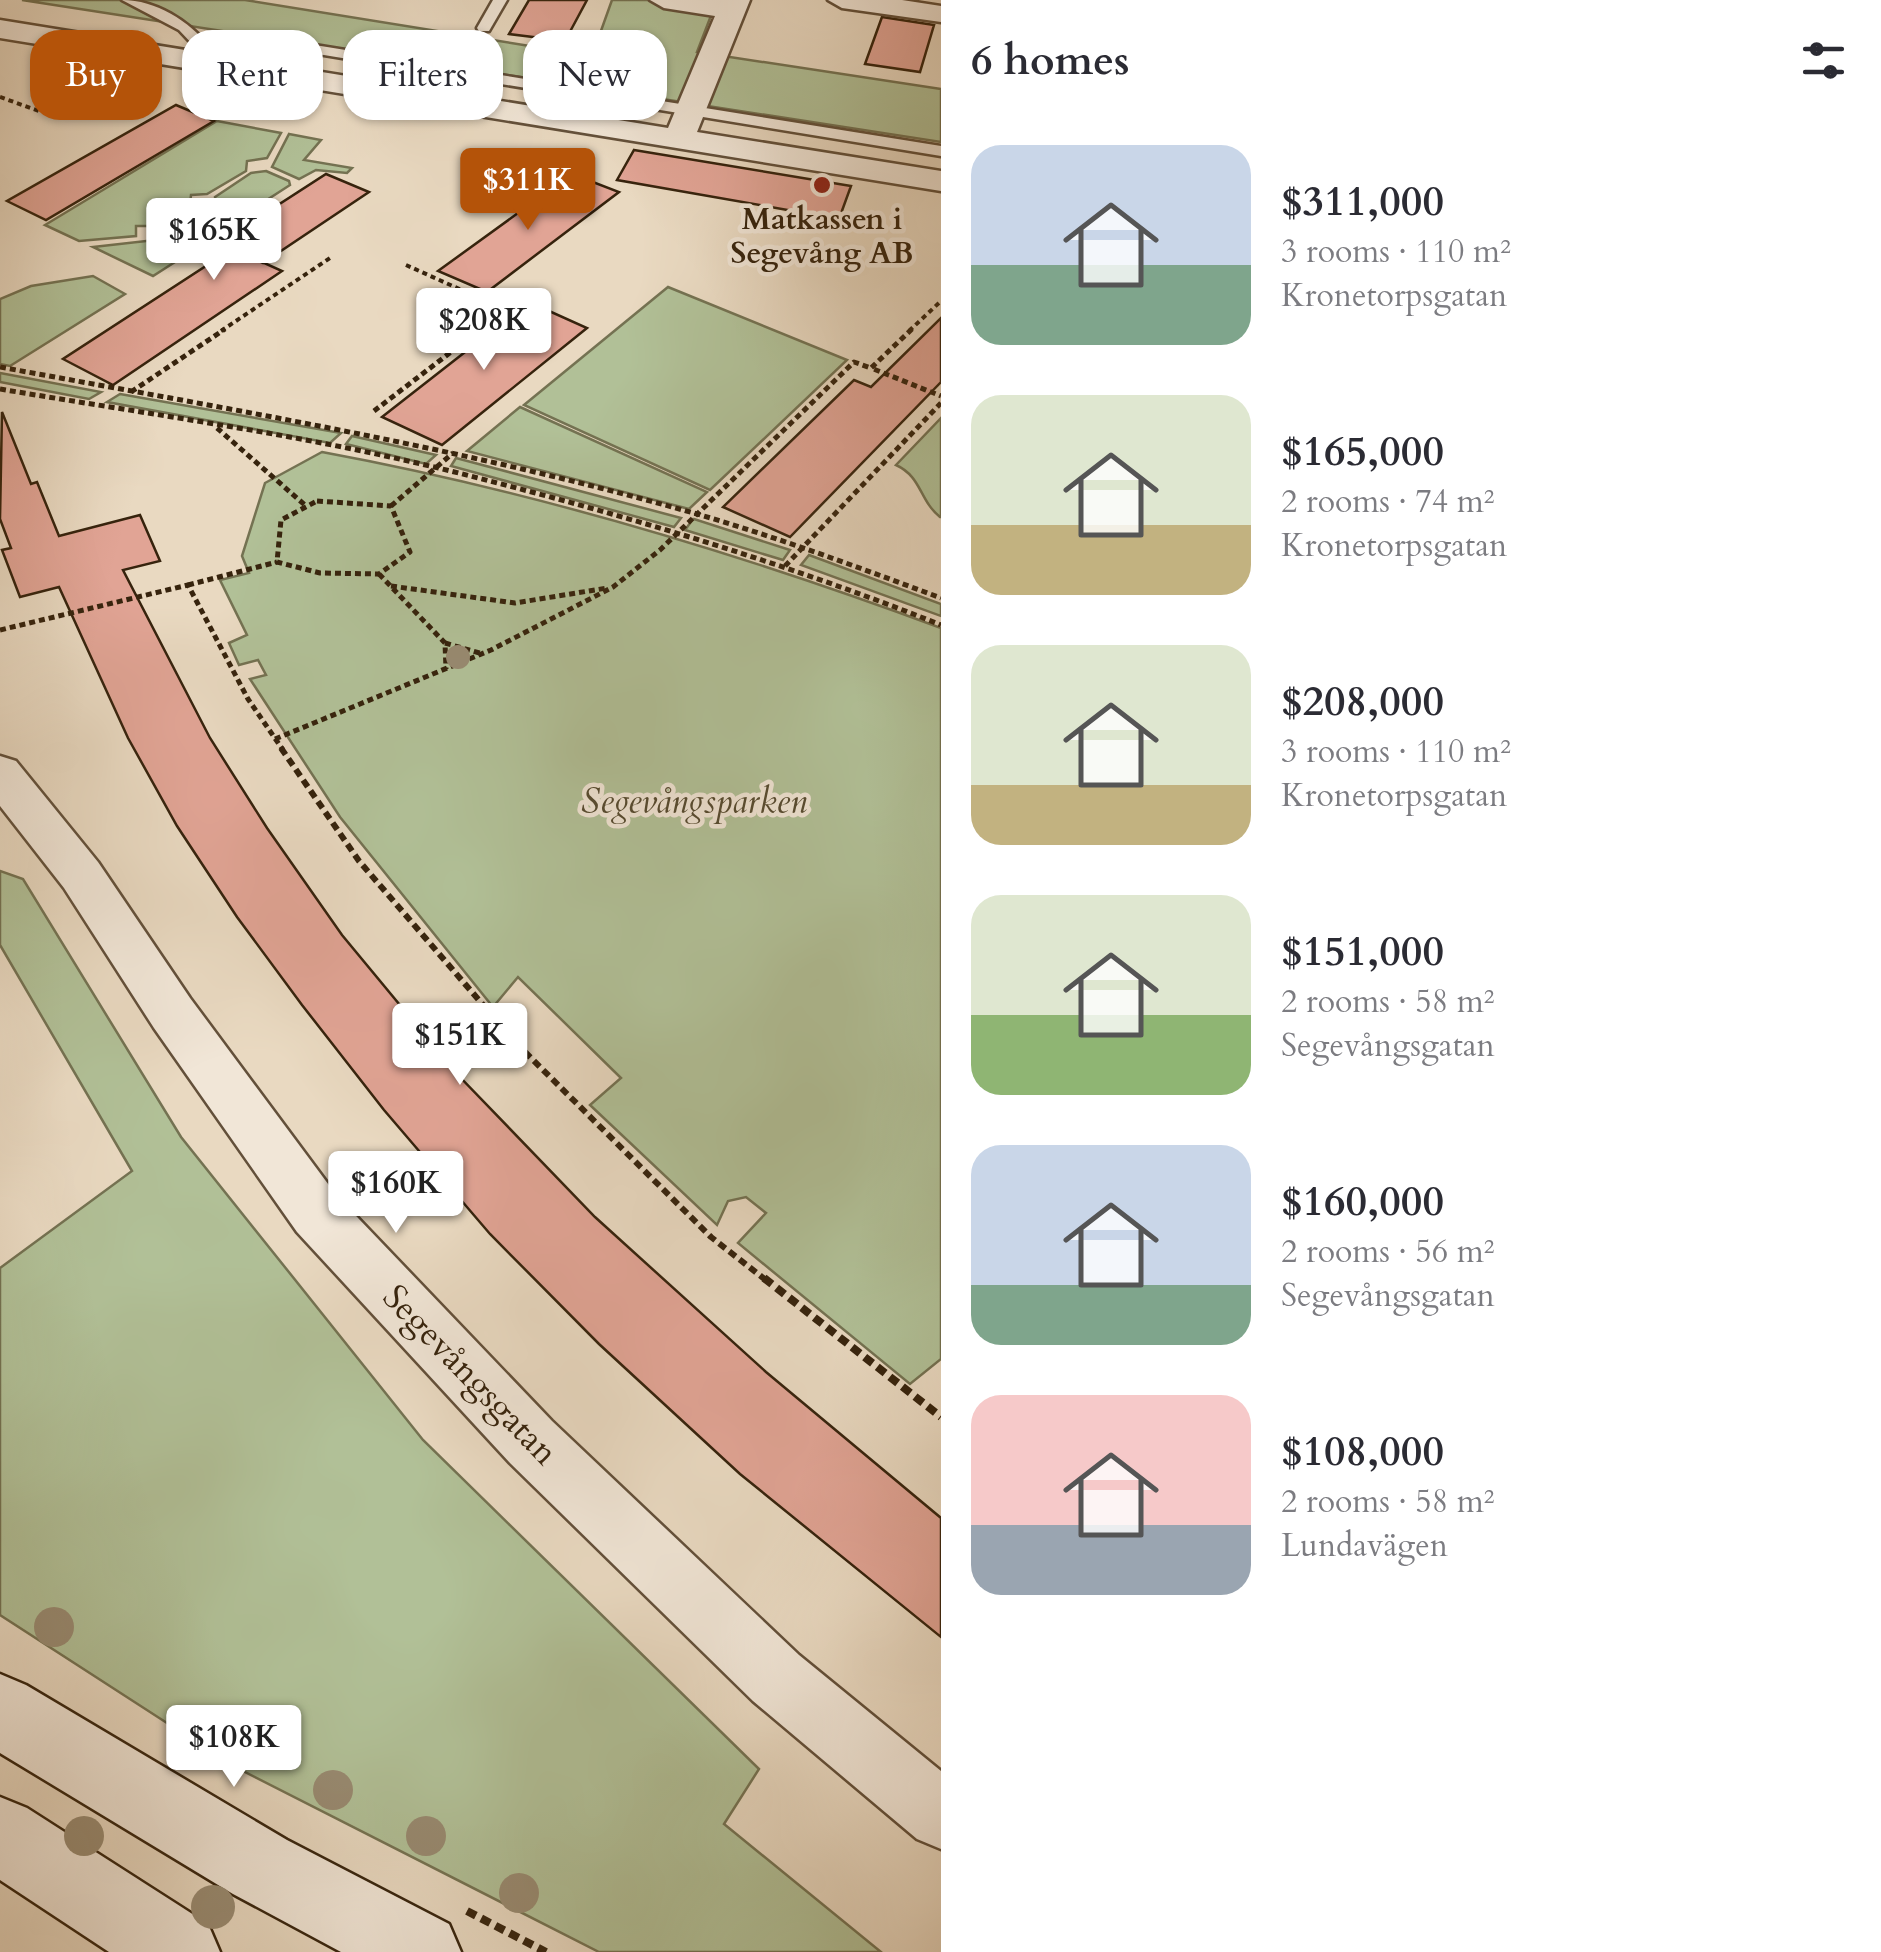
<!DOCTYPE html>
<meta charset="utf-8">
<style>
:root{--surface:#fff;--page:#f2f2f3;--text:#2b2b33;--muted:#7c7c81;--accent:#b45309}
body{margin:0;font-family:Cardo,serif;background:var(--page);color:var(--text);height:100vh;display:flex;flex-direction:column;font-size:38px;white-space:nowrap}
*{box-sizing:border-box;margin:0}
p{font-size:32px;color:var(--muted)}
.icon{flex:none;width:55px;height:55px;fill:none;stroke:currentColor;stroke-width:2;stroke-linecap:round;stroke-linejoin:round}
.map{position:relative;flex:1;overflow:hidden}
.drawer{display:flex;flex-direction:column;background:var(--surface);width:940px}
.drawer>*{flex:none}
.banner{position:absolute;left:30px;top:30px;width:760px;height:90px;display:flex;gap:20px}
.price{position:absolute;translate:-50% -85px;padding:0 22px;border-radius:10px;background:#fff;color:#222;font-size:32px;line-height:65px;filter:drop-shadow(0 2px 5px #0008)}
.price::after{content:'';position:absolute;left:50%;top:60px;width:30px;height:22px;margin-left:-15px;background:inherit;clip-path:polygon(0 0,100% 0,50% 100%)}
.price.active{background:var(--accent);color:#fff}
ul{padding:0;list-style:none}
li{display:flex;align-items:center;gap:30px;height:250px;padding:0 30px}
li span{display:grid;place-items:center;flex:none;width:280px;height:200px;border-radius:30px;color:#555}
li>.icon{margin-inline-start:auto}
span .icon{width:120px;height:120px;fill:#fffc;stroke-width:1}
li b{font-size:42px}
h2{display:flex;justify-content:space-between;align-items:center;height:120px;padding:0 30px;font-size:42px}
.pill{padding:0 35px;border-radius:30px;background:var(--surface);box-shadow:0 2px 8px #0004;font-size:35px;line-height:90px}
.pill.active{background:var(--accent);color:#fff}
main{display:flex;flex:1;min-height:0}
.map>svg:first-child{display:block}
</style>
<main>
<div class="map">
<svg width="941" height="1952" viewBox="0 0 941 1952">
<rect width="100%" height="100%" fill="#e9d9c1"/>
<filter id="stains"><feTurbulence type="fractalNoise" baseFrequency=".002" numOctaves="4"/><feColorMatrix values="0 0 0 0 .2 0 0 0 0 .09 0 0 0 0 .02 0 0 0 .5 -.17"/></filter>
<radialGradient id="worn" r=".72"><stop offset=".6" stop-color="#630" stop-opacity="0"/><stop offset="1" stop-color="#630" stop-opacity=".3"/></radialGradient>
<!-- green -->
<g fill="#b1c097" stroke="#747252" stroke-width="2.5">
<path d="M22 0H245L592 56 612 0H717L697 52 941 89V142Z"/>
<path d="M217 121 281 133 267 158 247 161 246 171 207 194 191 195 190 205 155 226H136V236L79 241 45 225Z"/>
<path d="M289 134 321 140 304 160 352 168 347 173 316 170 299 179 272 167Z"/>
<path d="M266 171 289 181 290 185 245 214 216 203 215 197 251 173Z"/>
<path d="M201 208H212L233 219 187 248 162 236V230Z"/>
<path d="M155 240 186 255 153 276 93 247Z"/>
<path d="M93 276 125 294 10 366 0 364V299L31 286Z"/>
<path d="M668 287 847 360 710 490 524 405Z"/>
<path d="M0 373 101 392 89 399 0 382Z"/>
<path d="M120 394 341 433 330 443 107 402Z"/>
<path d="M520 407 707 492 689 509 467 451Z"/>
<path d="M941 418V517H940C919 500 922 477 896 465Z"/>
<path d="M352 436 436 455 426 464 346 444Z"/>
<path d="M322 452C533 491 739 553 941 628V1359L910 1384 738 1243 766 1213 746 1197 728 1201 717 1225 590 1105 621 1078 518 977 493 1007 340 817 250 679 266 675 258 660 239 665 229 643 247 635 220 580 249 573 242 556 265 483Z"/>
<path d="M456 458 681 518 674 527 451 466Z"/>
<path d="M693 519H694L790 550 783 560 685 530Z"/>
<path d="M809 555 941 604V616L801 565Z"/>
<path d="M0 871 23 879 181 1137 423 1440 759 1769 724 1824 881 1952H599L235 1767 0 1615V1268L132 1171 0 945Z"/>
</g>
<!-- building -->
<g fill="#e1a495" stroke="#36230d" stroke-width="2.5">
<path d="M529 0H587L565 41 509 34Z"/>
<path d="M882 17 934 25 920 72 865 64Z"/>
<path d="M176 105 214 121 46 220 7 201Z"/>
<path d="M634 150 851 186 839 219 617 180Z"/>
<path d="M326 174 369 192 263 263 244 254 282 271 113 385 63 359 232 249 219 243Z"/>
<path d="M572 174 619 192 487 292 438 271Z"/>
<path d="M529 302 587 328 442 445 382 417Z"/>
<path d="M941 318V382L790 537 723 507 854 380 871 387Z"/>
<path d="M2 412 31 484 37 482 59 536 140 515 160 561 123 570 210 738 267 828 342 935 457 1074 595 1217 766 1372 941 1518V1637L740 1474 599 1344 490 1234 384 1110 302 1005 237 917 177 826 128 738 59 587 20 597 2 550 11 548 0 519Z"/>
</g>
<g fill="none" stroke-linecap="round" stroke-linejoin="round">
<!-- service casing -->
<g stroke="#63503a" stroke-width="5">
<g id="service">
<path d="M122 0C156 0 189 21 210 47L207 64H197L196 48 179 30Z"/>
<path d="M493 0H507L489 31H479L477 28Z"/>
<path d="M265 37 941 146V156L269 46 250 71H240V65Z"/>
</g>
</g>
<!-- minor casing -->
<g stroke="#63503a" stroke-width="5">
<g id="minor">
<path d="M650 0H750L697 132 941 171V191L0 38V20L668 128 715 16 664 8Z"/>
<path d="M828 0H902L941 6V22L842 8Z"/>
<path d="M0 756 16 761 98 862 190 998 337 1196 552 1421 799 1655 941 1771V1849L917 1839 753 1701 510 1463 297 1232 154 1028 64 888 0 806Z"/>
</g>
</g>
<!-- secondary casing -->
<g stroke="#36230d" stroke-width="5">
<g id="secondary">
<path d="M0 1674 26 1685 287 1840 449 1924 461 1952H341L233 1894 0 1753Z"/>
<path d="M0 1797 27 1808 208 1924 220 1952H109L0 1880Z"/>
</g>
</g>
<!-- path-far3 -->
<g stroke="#36230d" stroke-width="4" stroke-dasharray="5 4" stroke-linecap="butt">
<path d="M0 97 39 111"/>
<path d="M406 265 506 310 478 331"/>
<path d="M221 331 333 256"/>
<path d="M909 331 941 301"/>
</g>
<!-- path-far2 -->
<g stroke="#36230d" stroke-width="5" stroke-dasharray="6 4" stroke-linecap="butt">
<path d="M912 329 871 368 941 396"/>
<path d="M0 367C234 410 469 449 697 514 780 538 860 568 941 598"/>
<path d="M0 389C159 416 322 437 478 478 635 518 791 565 941 625"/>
<path d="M131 392 225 329"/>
<path d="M374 411 481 329"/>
<path d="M217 428 306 506"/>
<path d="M317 501 391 506 410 552 379 574 320 573 277 562 281 520Z"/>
<path d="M391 506 453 453"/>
<path d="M785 566 941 403"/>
<path d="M379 574 445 643 446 669"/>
<path d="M188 585 277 562"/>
<path d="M391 586 515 603 607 588"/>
<path d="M0 630 188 585 248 699 283 750"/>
<path d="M445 643 483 654"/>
<path d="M275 739 491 650 613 587 660 550 854 362 871 368"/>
</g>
<!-- path-far1 -->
<path stroke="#36230d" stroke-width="6" stroke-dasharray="8 5" stroke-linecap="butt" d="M281 748 359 861 515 1042 711 1237 767 1281"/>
<!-- path -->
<g stroke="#36230d" stroke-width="8" stroke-dasharray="10 6" stroke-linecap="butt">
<path d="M764 1278 941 1417"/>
<path d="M467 1911 546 1952"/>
</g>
<!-- service -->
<use href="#service" fill="#f1e6d7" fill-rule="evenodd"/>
<!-- minor -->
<use href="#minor" fill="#f1e6d7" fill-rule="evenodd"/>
<!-- secondary -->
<use href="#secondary" fill="#f1e6d7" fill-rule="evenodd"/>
</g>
<!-- trees -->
<g fill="#988a71">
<circle cx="458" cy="657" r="12"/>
<circle cx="54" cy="1627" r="20"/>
<circle cx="237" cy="1740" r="20"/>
<circle cx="333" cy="1790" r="20"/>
<circle cx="84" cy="1836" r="20"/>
<circle cx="426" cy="1836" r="20"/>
<circle cx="519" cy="1893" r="20"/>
<circle cx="213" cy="1907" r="22"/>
</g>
<!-- markers -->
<circle fill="#8f2418" stroke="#f1e6d7" stroke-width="4" cx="822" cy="185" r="10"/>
<g text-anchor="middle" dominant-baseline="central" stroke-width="9" stroke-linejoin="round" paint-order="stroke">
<!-- far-poi labels -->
<g font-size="30" font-weight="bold" fill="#36230d" stroke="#f1e6d7">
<text x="822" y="219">Matkassen i<tspan x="822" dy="34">Segevång AB</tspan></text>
</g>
<!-- park labels -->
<g font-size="35" font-style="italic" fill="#554a30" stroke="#f1e6d7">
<text x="694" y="802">Segevångsparken</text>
</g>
<!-- street labels -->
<g font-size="35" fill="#36230d" stroke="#f1e6d7">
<text transform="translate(470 1375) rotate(46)">Segevångsgatan</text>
</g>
</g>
<rect width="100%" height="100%" filter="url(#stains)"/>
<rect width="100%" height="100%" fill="url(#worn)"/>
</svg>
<b class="price active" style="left:528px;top:233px">$311K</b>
<b class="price" style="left:214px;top:283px">$165K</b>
<b class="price" style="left:484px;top:373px">$208K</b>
<b class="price" style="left:460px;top:1088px">$151K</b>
<b class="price" style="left:396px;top:1236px">$160K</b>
<b class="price" style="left:234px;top:1790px">$108K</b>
<div class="banner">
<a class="pill active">Buy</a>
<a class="pill">Rent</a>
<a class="pill">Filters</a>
<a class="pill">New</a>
</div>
</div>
<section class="drawer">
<h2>6 homes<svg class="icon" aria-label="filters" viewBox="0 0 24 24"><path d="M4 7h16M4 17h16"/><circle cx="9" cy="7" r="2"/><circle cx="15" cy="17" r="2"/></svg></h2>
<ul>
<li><span style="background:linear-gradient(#c9d6e8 60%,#7fa58c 0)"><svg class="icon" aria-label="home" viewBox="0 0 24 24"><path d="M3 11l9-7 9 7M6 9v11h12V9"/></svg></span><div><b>$311,000</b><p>3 rooms · 110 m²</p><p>Kronetorpsgatan</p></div></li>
<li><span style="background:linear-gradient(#dfe7d0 65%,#c2b280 0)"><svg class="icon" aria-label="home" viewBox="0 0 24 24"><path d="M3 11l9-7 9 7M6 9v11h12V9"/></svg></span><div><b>$165,000</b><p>2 rooms · 74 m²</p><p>Kronetorpsgatan</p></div></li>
<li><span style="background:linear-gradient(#dfe7d0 70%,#c2b280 0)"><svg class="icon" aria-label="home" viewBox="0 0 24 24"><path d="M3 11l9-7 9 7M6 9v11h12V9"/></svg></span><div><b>$208,000</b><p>3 rooms · 110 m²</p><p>Kronetorpsgatan</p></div></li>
<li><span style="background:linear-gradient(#dfe7d0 60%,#8fb573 0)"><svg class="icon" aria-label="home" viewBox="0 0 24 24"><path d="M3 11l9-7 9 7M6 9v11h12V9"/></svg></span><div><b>$151,000</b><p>2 rooms · 58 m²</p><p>Segevångsgatan</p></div></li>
<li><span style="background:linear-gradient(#c9d6e8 70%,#7fa58c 0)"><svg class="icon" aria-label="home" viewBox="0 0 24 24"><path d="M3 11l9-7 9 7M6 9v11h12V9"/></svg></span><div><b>$160,000</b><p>2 rooms · 56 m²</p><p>Segevångsgatan</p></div></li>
<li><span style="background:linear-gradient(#f6c9c9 65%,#9aa5b1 0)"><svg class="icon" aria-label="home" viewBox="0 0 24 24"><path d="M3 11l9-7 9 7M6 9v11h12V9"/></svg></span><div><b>$108,000</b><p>2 rooms · 58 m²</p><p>Lundavägen</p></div></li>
</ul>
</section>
</main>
